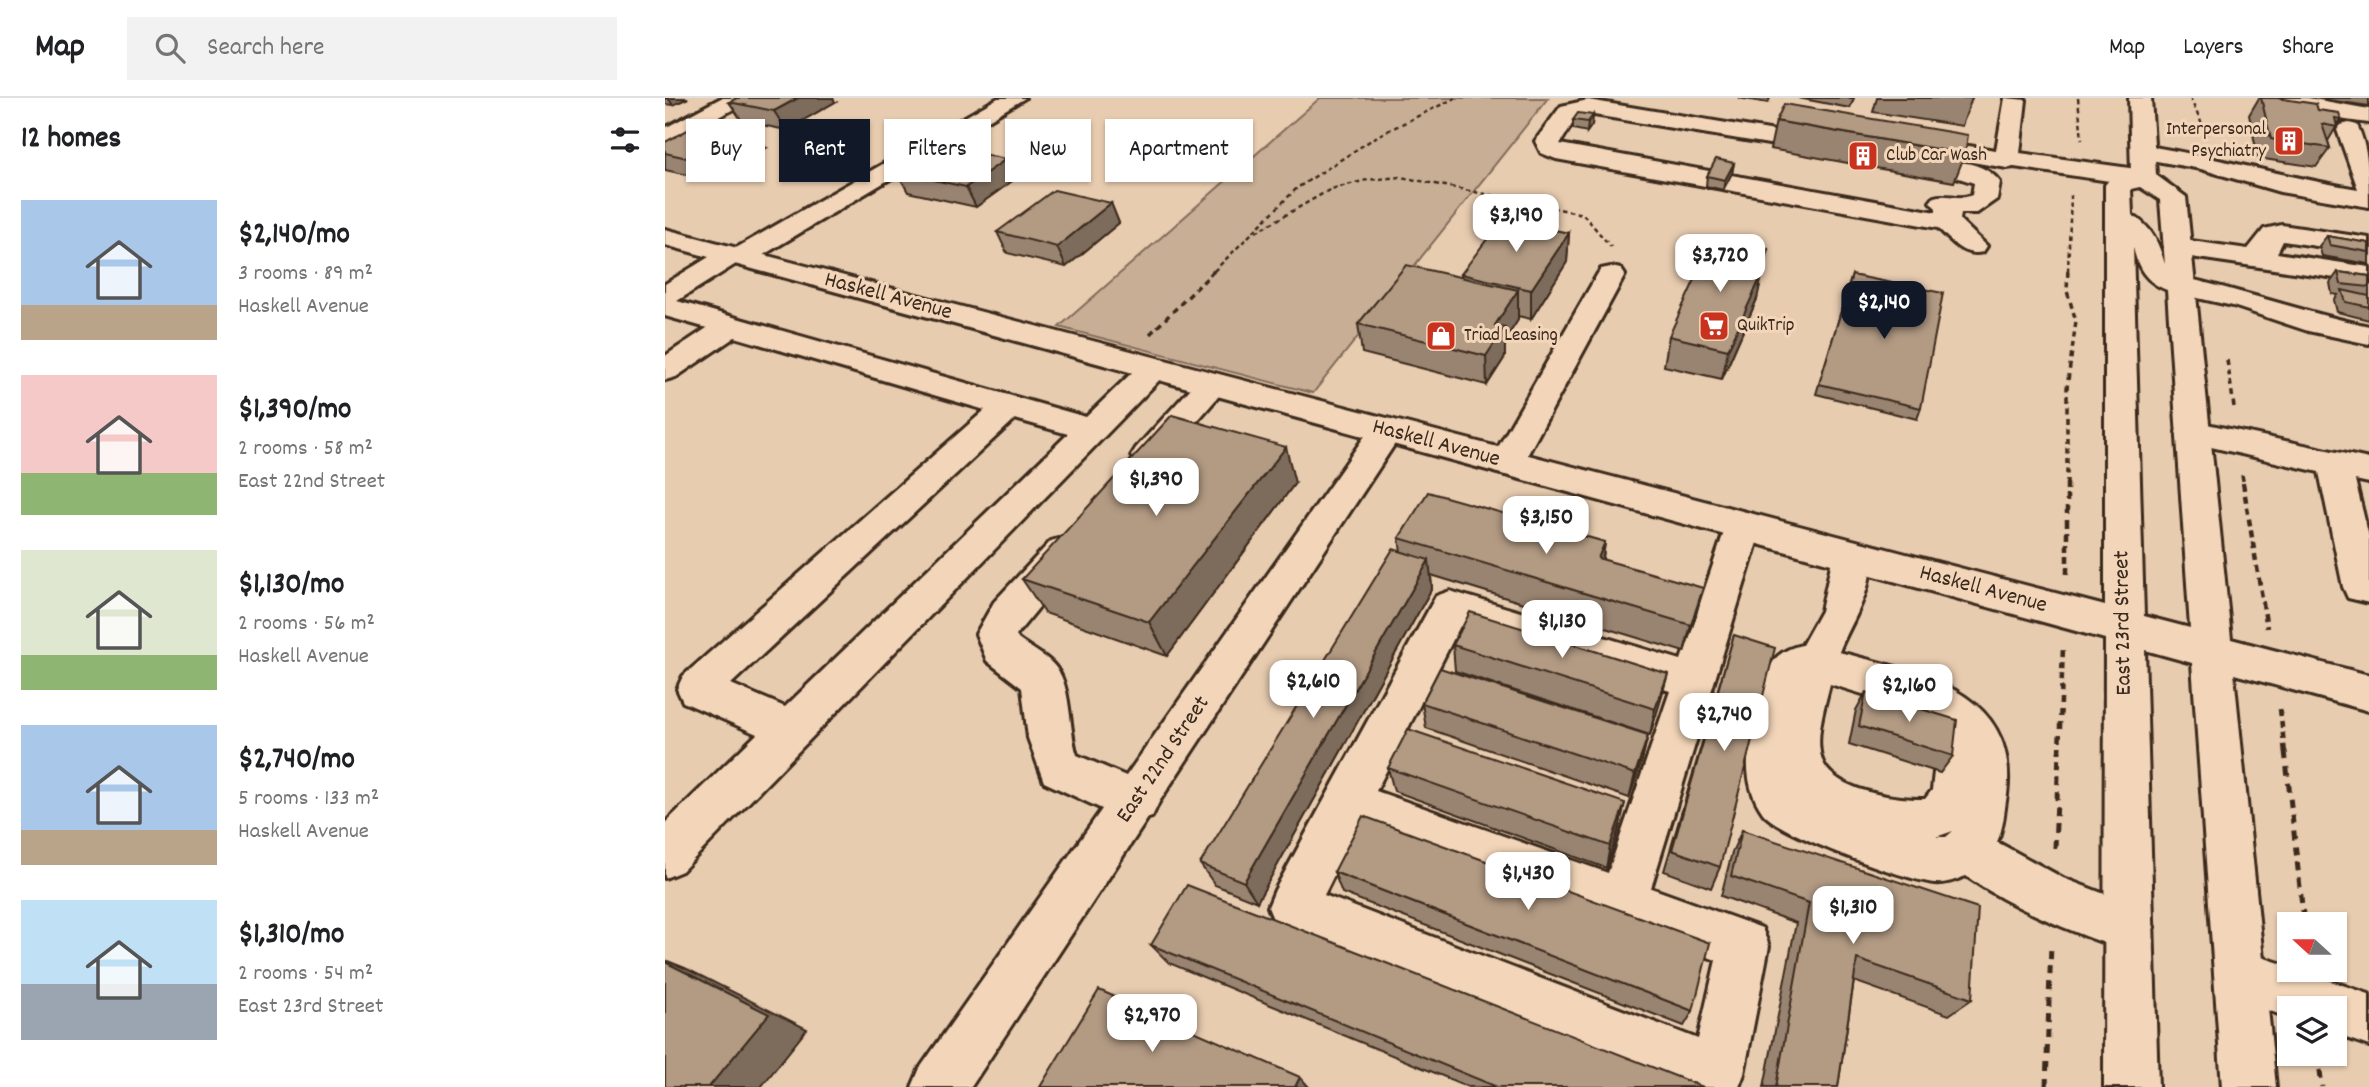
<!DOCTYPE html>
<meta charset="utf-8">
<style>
:root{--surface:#fff;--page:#f2f2f2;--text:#202124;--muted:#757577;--line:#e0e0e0;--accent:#111827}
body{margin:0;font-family:Dekko,sans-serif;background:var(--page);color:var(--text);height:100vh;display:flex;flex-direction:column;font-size:26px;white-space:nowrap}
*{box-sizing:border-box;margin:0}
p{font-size:23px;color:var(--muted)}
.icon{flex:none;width:38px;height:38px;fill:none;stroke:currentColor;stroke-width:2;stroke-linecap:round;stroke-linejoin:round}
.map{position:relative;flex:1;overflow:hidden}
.drawer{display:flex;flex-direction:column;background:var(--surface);width:665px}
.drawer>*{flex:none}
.top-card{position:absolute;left:21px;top:21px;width:665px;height:63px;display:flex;gap:14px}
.needle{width:46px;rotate:291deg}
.controls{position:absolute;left:1612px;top:814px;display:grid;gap:14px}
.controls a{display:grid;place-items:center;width:70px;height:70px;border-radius:0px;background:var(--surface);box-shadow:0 2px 5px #0004;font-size:35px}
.price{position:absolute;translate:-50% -60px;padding:0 16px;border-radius:14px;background:#fff;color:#222;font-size:23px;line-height:46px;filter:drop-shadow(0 2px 4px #0008)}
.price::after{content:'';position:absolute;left:50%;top:42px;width:21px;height:16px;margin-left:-10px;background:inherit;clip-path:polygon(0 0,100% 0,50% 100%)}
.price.selected{background:var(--accent);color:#fff}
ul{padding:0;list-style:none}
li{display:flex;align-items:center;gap:21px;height:175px;padding:0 21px}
li span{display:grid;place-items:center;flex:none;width:196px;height:140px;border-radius:0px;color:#555}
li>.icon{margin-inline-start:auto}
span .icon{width:84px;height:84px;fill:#fffc;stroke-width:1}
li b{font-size:30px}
h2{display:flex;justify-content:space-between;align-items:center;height:84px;padding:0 21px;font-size:30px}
.pill{padding:0 24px;border-radius:0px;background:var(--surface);box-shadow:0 2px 5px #0004;font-size:24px;line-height:63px}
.pill.selected{background:var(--accent);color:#fff}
header{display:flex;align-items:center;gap:42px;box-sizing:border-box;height:98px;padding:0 35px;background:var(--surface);border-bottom:2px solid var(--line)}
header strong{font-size:33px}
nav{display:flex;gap:38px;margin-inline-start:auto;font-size:24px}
.search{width:490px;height:63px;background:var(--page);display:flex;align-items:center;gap:18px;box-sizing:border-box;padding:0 24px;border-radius:0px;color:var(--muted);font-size:26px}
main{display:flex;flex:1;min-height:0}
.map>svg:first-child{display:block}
</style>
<header>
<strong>Map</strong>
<div class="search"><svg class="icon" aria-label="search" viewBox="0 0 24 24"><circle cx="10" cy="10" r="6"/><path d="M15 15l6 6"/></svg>Search here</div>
<nav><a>Map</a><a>Layers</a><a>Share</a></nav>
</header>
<main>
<section class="drawer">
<h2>12 homes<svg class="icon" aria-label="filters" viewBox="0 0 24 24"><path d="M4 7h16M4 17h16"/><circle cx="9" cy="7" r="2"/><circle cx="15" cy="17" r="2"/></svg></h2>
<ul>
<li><span style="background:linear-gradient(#a9c7e8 75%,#b9a48a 0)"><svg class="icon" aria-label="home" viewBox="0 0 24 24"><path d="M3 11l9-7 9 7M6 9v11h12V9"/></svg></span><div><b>$2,140/mo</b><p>3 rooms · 89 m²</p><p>Haskell Avenue</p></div></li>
<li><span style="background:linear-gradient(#f6c9c9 70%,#8fb573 0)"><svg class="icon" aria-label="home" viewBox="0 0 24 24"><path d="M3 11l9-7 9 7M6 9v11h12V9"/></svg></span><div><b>$1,390/mo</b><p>2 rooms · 58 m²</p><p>East 22nd Street</p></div></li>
<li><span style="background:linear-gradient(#dfe7d0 75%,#8fb573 0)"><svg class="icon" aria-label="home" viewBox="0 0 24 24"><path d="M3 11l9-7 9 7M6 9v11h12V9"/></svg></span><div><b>$1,130/mo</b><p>2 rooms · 56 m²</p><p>Haskell Avenue</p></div></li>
<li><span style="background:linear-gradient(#a9c7e8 75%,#b9a48a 0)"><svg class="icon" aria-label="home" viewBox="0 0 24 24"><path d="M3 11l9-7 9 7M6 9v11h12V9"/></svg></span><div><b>$2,740/mo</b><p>5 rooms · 133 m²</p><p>Haskell Avenue</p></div></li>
<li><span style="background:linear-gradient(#bfe0f5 60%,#9aa5b1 0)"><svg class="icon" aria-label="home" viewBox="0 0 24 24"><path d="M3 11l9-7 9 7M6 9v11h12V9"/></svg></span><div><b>$1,310/mo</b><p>2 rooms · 54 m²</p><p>East 23rd Street</p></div></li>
</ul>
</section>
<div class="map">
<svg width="1704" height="989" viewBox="0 0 1704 989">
<rect width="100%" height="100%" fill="#e8ccb0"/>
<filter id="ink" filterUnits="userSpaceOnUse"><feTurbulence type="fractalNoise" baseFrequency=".0143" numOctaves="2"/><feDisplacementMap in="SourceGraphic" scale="14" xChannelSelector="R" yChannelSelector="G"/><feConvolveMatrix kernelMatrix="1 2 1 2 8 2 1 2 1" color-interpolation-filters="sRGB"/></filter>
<g filter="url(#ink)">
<!-- green -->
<path fill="#c8ae95" stroke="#826c5a" stroke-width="2" d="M655 0H883L648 295 394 229Z"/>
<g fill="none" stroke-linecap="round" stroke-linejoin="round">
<!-- minor casing -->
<g stroke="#3b2a1e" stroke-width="6">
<g id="minor">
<path d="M56 0H84L81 5 0 46V30Z"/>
<path d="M333 0H360L85 165 71 166 12 203 421 319 479 263 490 260 501 263 506 270 17 773 0 780V725L92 636 18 604 12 591 18 578 320 312 70 239 11 279 0 282V258L42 230 0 218V186L57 151 71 150ZM350 321 403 336 120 609 66 586Z"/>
<path d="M1340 0 1361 2 1355 55 1479 72 1488 75 1492 80 1488 85 1479 88 1349 69 1342 70 1249 54 1241 52 1237 47 1241 42 1249 40 1331 52Z"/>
<path d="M1609 0H1643L1704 11V25C1684 22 1620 16 1609 0Z"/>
<path d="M923 2 1110 33 1118 35 1122 40 1118 45 1110 47 923 16 912 18 895 46 1271 114V110L1265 104 1269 99C1282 95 1295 103 1307 97L1309 85 1282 76 1279 71 1282 66C1300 61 1324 69 1335 84L1332 101 1312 115H1296L1295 122 1322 148 1318 154C1297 159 1287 143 1273 130L891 61 876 55 870 43 896 8Z"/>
<path d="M1684 25 1692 27C1704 51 1704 81 1704 109L1615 94 1536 71 1469 59 1466 54 1469 49 1478 47C1551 59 1620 79 1693 91L1672 32 1676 27Z"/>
<path d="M1617 127 1704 140V156L1618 143 1612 155 1704 169V185L1512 157 1502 155 1498 149 1502 143 1512 141 1583 151 1599 131Z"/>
<path d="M946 169 956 171 960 177 858 365 853 374 841 377 829 374 824 365 932 177 936 171Z"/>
<path d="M1516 179C1580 193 1640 215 1704 228V246L1643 233 1568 208 1506 194 1502 188 1506 182Z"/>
<path d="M548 275 559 278 564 285 559 292 495 366 483 370 471 366 466 358 471 350 537 278Z"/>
<path d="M721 322 733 325 738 333 733 341 494 704 487 719 483 720 306 989H247L255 970 437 711 379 684 363 640 357 590 322 563 311 536 329 504 386 443 399 439 412 443 418 453 412 463 351 537 353 541C365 550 384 559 392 571 406 589 404 633 412 657L461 678 709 325Z"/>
<path d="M1528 323 1704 361V385L1690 382 1704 439V505L1683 500 1678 489 1654 374 1516 342 1511 334 1516 326Z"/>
<path d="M1079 414 1092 418 1097 428 986 790 1097 830 1104 848 1079 976 1074 989H1017L610 826 603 809 610 792 771 498 785 493 1016 562 1061 428 1066 418ZM795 528 1005 593 943 775 711 693ZM693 729 1051 862 1033 941 659 797Z"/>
<path d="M1187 443 1200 447C1218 480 1185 525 1174 554 1254 575 1355 592 1342 697 1339 713 1339 729 1332 744L1398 780 1481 812 1489 829 1481 846 1464 854C1408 834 1350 812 1301 778 1290 782 1281 786 1270 785 1243 783 1113 736 1098 715 1071 678 1086 631 1098 592 1102 581 1104 566 1113 558 1120 552 1128 549 1137 547L1156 513 1168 457 1174 447ZM1165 586 1243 610 1237 623C1245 640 1260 641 1271 656L1267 692 1260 701C1232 702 1168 693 1157 662 1149 640 1160 607 1165 586ZM1288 733 1281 739H1271Z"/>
<path d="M1575 852 1624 868V872H1633L1704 896V948L1670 936V910H1624V920L1557 895 1550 877 1557 859Z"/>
</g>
</g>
<!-- major casing -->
<g stroke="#3b2a1e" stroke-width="6">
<path id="major" d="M1464 0H1486L1491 77 1521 99 1566 541 1704 577V613L1569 576 1611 989H1557L1527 565 1480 552 1493 989H1439L1440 541 0 147V131L1440 508V87L1444 82 1466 76ZM1475 89 1495 102 1500 166C1493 144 1487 129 1467 117L1466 91ZM1468 149C1473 171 1481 184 1502 192L1525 530 1479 518Z"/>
</g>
<!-- path-far3 -->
<g stroke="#3b2a1e" stroke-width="2.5" stroke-dasharray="4.5 3.5" stroke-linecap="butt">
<path d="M1413 0 1417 42"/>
<path d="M1525 0 1542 37"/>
<path d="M591 134 666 91 702 82 736 79 918 116 946 149"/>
<path d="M549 173 632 90 714 37 790 0"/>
<path d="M1403 173 1406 97"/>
</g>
<!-- path-far2 -->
<g stroke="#3b2a1e" stroke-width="3.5" stroke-dasharray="6 4.5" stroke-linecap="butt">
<path d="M485 236 551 171"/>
<path d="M1562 262 1569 309"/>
<path d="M1577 377 1579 387"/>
<path d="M1402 387V290L1411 223 1402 193 1403 171"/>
</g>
<!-- path-far1 -->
<g stroke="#3b2a1e" stroke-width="4.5" stroke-dasharray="7 5" stroke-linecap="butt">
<path d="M1402 385V478"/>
<path d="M1578 385 1602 530"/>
<path d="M1615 611 1620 655"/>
<path d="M1394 655 1398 549"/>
</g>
<!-- path -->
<g stroke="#3b2a1e" stroke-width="5" stroke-dasharray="9 7" stroke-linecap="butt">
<path d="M1620 653 1639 826"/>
<path d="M1390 750 1394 653"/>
<path d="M1653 956 1657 989"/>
<path d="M1381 989 1386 846"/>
</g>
<!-- minor -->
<use href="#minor" fill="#f3d6b9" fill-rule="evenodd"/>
<!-- major -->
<use href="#major" fill="#f3d6b9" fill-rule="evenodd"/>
</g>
<!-- wall -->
<g fill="#998471" stroke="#3b2a1e" stroke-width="2">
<path d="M0 0H23L8 7 0 6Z"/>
<path d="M1073 0H1105L1103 5Z"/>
<path d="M1133 0H1189L1185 10Z"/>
<path d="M1212 0H1307L1297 28 1208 14Z"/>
<path d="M1594 0H1612L1653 12 1676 21 1663 43 1665 50 1651 69 1593 60 1584 17Z"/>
<path d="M1656 0H1704V8L1656 1Z"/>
<path d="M64 4H170L121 32 77 23Z"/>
<path d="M928 17 927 27 922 34 908 31V22Z"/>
<path d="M1111 23 1300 56 1289 84 1105 51Z"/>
<path d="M0 44 101 50 45 82 0 72Z"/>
<path d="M341 61 350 81 311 109 243 94 232 74Z"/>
<path d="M1069 65 1067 75 1058 92 1041 88 1042 78Z"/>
<path d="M446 105 454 125 401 169 342 155 332 134Z"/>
<path d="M904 135 902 164 866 221 853 218V222L840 242V259L822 287 697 255 693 226 796 179V176Z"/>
<path d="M1662 138 1704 145V166L1657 158 1654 148Z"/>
<path d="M1673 174 1704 178V222L1672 214 1669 202 1673 197 1667 196 1665 185Z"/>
<path d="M1187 177 1256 310 1252 321 1151 296Z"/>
<path d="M1092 201 1057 281 999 268 1004 238Z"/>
<path d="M630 385 502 558 380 515 357 481Z"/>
<path d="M734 440 940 444 938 461 1031 517 1019 554 766 477 767 490 592 804 550 787 535 766 736 454Z"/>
<path d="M1069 537 1055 769 1046 790 999 773Z"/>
<path d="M788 547 996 601 985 637 790 573Z"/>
<path d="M1201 594 1288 658 1275 675 1184 646 1191 612Z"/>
<path d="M757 605 983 637 977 662 964 700 761 630Z"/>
<path d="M723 670 955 727 941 770 729 693Z"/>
<path d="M1077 732 1307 901 1284 917 1189 883 1173 989H1099L1131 825 1056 798 1067 754Z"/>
<path d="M669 774 1028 913 1019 928 677 795Z"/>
<path d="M486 847 1038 989H804L504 865Z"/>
</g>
<!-- shaded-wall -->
<g fill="#7d6c5c" stroke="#3b2a1e" stroke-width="2">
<path d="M3 0H23L8 7Z"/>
<path d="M133 0H168L170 4 121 32 109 13Z"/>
<path d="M928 17 927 27 922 34 923 24Z"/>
<path d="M88 31 101 50 45 82 31 62Z"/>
<path d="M341 61 350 81 311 109 301 89Z"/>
<path d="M1069 65 1067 75 1058 92 1060 82Z"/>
<path d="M446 105 454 125 401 169 392 149Z"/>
<path d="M904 135 902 164 866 221V192Z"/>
<path d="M1103 151 1092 201 1057 281 1063 252Z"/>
<path d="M853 192V222L840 242V259L822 287 821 258 830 227Z"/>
<path d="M621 349 630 385 502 558 484 524Z"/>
<path d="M940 444 936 472 933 460Z"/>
<path d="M764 462 767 490 592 804 579 784Z"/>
<path d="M1038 490 1031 517 1019 554 1026 527Z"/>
<path d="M1003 576 996 601 985 637 990 611Z"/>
<path d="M983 637 977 662 964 700 970 676Z"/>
<path d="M960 705 955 727 941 770 945 748Z"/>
<path d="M0 862 20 870 142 931 96 989H44Z"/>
<path d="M635 979 644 989H630Z"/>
</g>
<!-- building -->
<g fill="#b29a83" stroke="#3b2a1e" stroke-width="2">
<path d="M72 0H133L109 13 64 4Z"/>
<path d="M1596 0H1612L1651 6 1653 12 1674 15 1676 21 1670 20 1672 29 1657 26 1665 50 1606 41Z"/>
<path d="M1119 6 1303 37 1300 56 1111 23Z"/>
<path d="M913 15 928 17 923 24 908 22Z"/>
<path d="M43 21 88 31 31 62 0 55V44Z"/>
<path d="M275 47 341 61 301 89 232 74Z"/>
<path d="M1051 61 1069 65 1060 82 1042 78Z"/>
<path d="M389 92 446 105 392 149 332 134Z"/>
<path d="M837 121 904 135 866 192 796 176Z"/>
<path d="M1662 138 1704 145V154L1665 147Z"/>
<path d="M1049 140 1103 151 1095 171 1099 172 1063 252 1004 238Z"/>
<path d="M741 167 853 192 830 227 840 229 821 258 693 226Z"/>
<path d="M1673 174 1704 178V189L1676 186Z"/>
<path d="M1187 177 1278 195 1256 310 1154 286Z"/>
<path d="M1677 192 1704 198V209L1681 204Z"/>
<path d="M507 317 621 349 484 524 357 481Z"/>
<path d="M763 394 940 444 933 460 1038 490 1026 527 734 440Z"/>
<path d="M728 451 764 462 579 784 535 766Z"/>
<path d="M805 514 1003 576 990 611 788 547Z"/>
<path d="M1069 537 1110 550 1055 769 1007 752Z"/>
<path d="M775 570 983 637 970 676 757 605Z"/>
<path d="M1201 594 1292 622 1288 658 1194 628Z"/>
<path d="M743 631 960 705 945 748 723 670Z"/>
<path d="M698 718 1045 845 1028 913 669 774Z"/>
<path d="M1077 732 1313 810 1307 901 1192 861 1173 989H1111L1144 805 1066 778Z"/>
<path d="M522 787 1038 989H832L486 847Z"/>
<path d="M0 864 104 916 44 989H0Z"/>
<path d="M434 892 635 979 630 989H375Z"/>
</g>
</g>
<!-- icons -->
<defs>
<g id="building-square" transform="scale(1.575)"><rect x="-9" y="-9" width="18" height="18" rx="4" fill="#c8321e" stroke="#f3d6b9"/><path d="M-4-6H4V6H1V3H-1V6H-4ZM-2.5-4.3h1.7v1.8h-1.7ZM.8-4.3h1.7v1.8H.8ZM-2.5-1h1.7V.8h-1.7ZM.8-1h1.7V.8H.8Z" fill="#fff"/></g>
<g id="supermarket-square" transform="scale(1.575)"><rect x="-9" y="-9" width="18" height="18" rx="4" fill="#c8321e" stroke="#f3d6b9"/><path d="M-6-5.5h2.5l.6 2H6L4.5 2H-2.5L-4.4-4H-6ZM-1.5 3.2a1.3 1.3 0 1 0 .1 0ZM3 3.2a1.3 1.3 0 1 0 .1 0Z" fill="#fff"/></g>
<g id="shop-square" transform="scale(1.575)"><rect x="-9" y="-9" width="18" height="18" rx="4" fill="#c8321e" stroke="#f3d6b9"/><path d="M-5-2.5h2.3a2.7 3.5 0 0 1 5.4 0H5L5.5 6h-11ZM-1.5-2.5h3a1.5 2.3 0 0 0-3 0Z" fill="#fff"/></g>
</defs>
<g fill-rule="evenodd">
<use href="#building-square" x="1624" y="43"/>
<use href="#building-square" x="1198" y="58"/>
<use href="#supermarket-square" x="1049" y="228"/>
<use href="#shop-square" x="776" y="238"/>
</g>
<g text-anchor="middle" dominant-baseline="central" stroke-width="6" stroke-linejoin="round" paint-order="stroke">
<!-- far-poi labels -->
<g font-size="19" fill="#3b2a1e" stroke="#f3d6b9" text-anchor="start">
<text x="1601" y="32" text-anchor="end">Interpersonal<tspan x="1601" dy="22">Psychiatry</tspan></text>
<text x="1221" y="58">Club Car Wash</text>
<text x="1072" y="228">QuikTrip</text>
<text x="799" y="238">Triad Leasing</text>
</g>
<!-- street labels -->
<g font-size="23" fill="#3b2a1e" stroke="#f3d6b9">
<text transform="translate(223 199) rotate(15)">Haskell Avenue</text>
<text transform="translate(771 346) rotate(15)">Haskell Avenue</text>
<text transform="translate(1318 492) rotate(15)">Haskell Avenue</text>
<text transform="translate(1459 525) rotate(-91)">East 23rd Street</text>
<text transform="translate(499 662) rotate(-56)">East 22nd Street</text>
</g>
</g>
</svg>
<div class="controls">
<a><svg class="needle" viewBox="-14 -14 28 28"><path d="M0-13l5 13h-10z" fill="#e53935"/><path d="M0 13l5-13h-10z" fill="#757577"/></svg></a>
<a><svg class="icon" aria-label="layers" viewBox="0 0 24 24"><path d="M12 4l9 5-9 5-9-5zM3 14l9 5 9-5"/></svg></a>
</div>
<b class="price" style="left:851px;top:156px">$3,190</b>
<b class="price" style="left:1055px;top:196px">$3,720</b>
<b class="price selected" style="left:1219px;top:243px">$2,140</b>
<b class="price" style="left:491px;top:420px">$1,390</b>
<b class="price" style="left:881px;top:458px">$3,150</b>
<b class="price" style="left:897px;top:562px">$1,130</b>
<b class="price" style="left:648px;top:622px">$2,610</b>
<b class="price" style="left:1244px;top:626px">$2,160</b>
<b class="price" style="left:1059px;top:655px">$2,740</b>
<b class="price" style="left:863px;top:814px">$1,430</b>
<b class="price" style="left:1188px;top:848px">$1,310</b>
<b class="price" style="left:487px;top:956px">$2,970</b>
<div class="top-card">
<a class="pill">Buy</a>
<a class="pill selected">Rent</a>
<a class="pill">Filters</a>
<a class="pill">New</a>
<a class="pill">Apartment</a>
</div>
</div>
</main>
